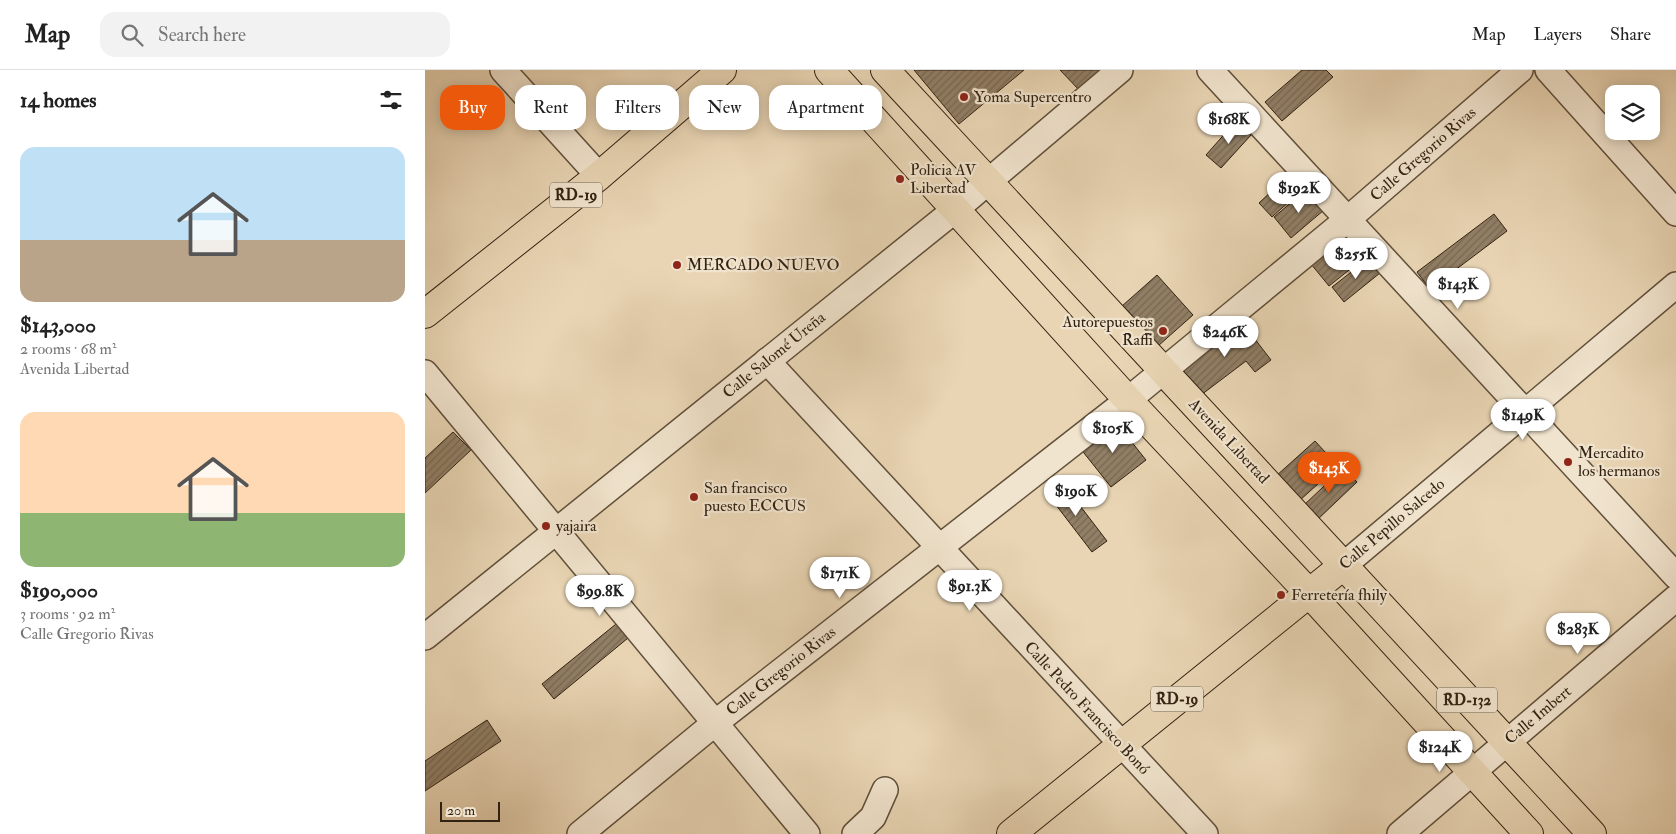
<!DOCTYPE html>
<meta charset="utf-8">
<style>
:root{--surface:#fff;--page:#f2f2f2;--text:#222;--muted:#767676;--line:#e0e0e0;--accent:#ea580c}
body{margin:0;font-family:"IM FELL Double Pica",serif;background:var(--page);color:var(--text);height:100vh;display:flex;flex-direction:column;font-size:19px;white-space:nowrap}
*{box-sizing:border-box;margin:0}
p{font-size:16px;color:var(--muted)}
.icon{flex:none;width:28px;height:28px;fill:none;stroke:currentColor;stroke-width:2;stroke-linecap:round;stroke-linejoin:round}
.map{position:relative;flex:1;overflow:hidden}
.details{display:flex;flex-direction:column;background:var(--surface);width:425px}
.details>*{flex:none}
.banner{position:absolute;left:15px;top:15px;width:475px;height:45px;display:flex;gap:10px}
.buttons{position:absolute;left:1180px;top:15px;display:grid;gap:10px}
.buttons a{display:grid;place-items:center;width:55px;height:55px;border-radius:10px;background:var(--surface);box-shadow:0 2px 12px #0003;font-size:25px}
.scale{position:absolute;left:15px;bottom:12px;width:60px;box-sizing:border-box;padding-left:5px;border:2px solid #322212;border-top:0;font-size:14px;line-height:18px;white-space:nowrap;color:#322212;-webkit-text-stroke:4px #f1e4ce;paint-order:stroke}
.price{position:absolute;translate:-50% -42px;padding:0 11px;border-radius:18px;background:#fff;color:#222;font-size:16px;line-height:32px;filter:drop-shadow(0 1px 2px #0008)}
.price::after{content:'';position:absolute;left:50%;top:30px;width:15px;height:11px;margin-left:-8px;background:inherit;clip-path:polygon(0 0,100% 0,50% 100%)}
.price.on{background:var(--accent);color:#fff}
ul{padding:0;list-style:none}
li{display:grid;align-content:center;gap:10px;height:265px;padding:0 20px}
li span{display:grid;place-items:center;height:155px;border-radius:15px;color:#555}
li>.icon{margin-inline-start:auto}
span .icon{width:90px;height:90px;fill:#fffc;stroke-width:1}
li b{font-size:21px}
h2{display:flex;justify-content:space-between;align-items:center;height:60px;padding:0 20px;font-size:21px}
.pill{padding:0 18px;border-radius:15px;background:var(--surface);box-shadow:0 2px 12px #0003;font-size:18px;line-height:45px}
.pill.on{background:var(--accent);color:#fff}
header{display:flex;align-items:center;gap:30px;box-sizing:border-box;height:70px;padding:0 25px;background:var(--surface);border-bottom:1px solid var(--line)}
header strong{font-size:24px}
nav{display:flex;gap:28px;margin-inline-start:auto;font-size:18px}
.search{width:350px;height:45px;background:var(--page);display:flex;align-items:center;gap:12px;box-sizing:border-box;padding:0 18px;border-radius:15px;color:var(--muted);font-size:19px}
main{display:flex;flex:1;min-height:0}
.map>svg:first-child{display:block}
</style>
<header>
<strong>Map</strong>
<div class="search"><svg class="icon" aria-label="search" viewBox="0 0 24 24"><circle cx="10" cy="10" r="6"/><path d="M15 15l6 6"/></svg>Search here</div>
<nav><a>Map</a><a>Layers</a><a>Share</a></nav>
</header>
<main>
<section class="details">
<h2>14 homes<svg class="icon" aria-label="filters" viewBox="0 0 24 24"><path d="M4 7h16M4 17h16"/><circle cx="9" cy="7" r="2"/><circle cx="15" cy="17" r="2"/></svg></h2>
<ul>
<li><span style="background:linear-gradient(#bfe0f5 60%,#b9a48a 0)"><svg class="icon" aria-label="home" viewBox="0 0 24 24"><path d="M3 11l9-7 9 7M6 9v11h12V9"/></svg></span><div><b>$143,000</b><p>2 rooms · 68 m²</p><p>Avenida Libertad</p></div></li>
<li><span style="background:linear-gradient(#ffd9b3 65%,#8fb573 0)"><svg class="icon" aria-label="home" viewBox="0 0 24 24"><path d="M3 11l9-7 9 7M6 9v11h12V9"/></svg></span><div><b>$190,000</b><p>3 rooms · 92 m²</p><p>Calle Gregorio Rivas</p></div></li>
</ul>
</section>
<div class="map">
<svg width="1251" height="764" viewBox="0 0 1251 764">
<defs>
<pattern id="building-hatch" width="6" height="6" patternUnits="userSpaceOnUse" patternTransform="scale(1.25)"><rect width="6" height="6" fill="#917f66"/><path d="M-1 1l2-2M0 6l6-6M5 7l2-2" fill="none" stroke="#776853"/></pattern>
</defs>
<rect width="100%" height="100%" fill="#e9d5b4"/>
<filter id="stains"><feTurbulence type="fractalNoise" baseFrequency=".004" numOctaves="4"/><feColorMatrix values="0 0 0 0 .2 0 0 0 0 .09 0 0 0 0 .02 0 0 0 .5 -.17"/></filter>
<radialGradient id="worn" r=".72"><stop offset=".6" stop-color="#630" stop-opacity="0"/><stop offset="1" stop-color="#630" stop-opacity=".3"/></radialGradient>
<!-- building -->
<g fill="url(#building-hatch)" stroke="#322212">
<path d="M489 0H599L534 54Z"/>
<path d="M635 0H681L656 22Z"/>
<path d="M877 0H901L908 7 857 51 840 32Z"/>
<path d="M811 51 826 65 796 98 781 85Z"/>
<path d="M864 105 877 120 847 147 834 133Z"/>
<path d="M882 119 899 140 866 168 849 147Z"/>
<path d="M1069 144 1082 161 1005 219 992 202Z"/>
<path d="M925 162 943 185 904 216 886 194Z"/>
<path d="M943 189 955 203 919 232 907 217Z"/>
<path d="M732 205 768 245 733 276 697 236Z"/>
<path d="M816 251 846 290 830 302 821 291 776 325 755 297Z"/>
<path d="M690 351 721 390 686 417 655 378Z"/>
<path d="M28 362 46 380 0 423V388Z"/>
<path d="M890 371 913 396 874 431 851 406Z"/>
<path d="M918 398 932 412 891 451 877 437Z"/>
<path d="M636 411 682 471 667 482 621 422Z"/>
<path d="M191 554 203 568 129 629 117 614Z"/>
<path d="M62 650 76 671 0 721V691Z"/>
</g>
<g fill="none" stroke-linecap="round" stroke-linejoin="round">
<!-- minor casing -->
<g stroke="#604f3a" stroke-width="28">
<g id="minor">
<path d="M78 0 174 106"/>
<path d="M785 0 1251 506"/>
<path d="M1123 0 1251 143"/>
<path d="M342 291 780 764"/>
<path d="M0 303 382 764"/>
<path d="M919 495 1251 215"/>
<path d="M0 567 531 139 695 0"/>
<path d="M155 764 290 653 703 330 923 149 1095 0"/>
<path d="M430 764 448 747 460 720"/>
<path d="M975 764 1251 528"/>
</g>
</g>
<!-- major casing -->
<g stroke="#322212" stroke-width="30">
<g id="major">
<path d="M404 0 703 330 884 523 1104 764"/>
<path d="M460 0 1167 764"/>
<path d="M0 244 174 106 297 0"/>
<path d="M586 764 919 495"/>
</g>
</g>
<!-- minor -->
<use href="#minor" stroke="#f1e4ce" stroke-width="25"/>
<!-- major -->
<use href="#major" stroke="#e9d5b4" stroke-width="28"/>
</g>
<!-- markers -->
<g fill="#8f2418" stroke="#f1e4ce" stroke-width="2">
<circle cx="539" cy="27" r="5"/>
<circle cx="475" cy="109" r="5"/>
<circle cx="252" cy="195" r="5"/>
<circle cx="738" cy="261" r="5"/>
<circle cx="1143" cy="392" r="5"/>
<circle cx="269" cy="427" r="5"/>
<circle cx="121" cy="456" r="5"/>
<circle cx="856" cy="525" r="5"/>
</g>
<g text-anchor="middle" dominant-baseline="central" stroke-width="4.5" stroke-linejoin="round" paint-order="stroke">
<!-- shield labels -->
<g fill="#f1e4ce" stroke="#6b5c4a" stroke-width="1">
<rect x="125" y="112.5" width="52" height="25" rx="4"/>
<rect x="726" y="616.5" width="52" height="25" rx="4"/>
<rect x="1012" y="617.5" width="60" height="25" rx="4"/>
</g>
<g font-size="15" font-weight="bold" fill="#322212">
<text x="151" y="125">RD-19</text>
<text x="752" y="629">RD-19</text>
<text x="1042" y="630">RD-132</text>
</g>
<!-- poi labels -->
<g font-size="16" fill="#322212" stroke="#f1e4ce" text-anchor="start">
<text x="549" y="27">Yoma Supercentro</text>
<text x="485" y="100">Policia AV<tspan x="485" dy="18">Libertad</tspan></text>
<text x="262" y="195">MERCADO NUEVO</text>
<text x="728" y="252" text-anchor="end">Autorepuestos<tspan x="728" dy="18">Raffi</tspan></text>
<text x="1153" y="383">Mercadito<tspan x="1153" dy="18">los hermanos</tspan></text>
<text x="279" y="418">San francisco<tspan x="279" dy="18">puesto ECCUS</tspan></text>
<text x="131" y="456">yajaira</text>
<text x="866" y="525">Ferretería fhily</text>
</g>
<!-- street labels -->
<g font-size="16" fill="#322212" stroke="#f1e4ce">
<text transform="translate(998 84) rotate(-41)">Calle Gregorio Rivas</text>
<text transform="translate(349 285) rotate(-39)">Calle Salomé Ureña</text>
<text transform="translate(804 371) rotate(47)">Avenida Libertad</text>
<text transform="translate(967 454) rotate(-40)">Calle Pepillo Salcedo</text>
<text transform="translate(356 601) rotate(-38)">Calle Gregorio Rivas</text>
<text transform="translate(662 638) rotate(47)">Calle Pedro Francisco Bonó</text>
<text transform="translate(1113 645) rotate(-40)">Calle Imbert</text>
</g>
</g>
<rect width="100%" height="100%" filter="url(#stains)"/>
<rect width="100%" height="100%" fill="url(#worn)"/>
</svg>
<div class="buttons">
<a><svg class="icon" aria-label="layers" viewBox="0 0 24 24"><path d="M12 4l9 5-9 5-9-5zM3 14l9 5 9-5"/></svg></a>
</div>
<div class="scale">20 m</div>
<b class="price" style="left:804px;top:75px">$168K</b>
<b class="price" style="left:874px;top:144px">$192K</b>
<b class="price" style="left:931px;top:210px">$255K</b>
<b class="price" style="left:1033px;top:240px">$143K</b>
<b class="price" style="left:800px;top:288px">$246K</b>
<b class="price" style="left:1098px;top:371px">$149K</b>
<b class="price" style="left:688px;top:384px">$105K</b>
<b class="price on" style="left:904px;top:424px">$143K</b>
<b class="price" style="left:651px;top:447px">$190K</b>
<b class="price" style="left:415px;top:529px">$171K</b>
<b class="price" style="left:545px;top:542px">$91.3K</b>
<b class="price" style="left:175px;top:547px">$99.8K</b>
<b class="price" style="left:1153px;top:585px">$283K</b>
<b class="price" style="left:1015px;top:703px">$124K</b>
<div class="banner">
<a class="pill on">Buy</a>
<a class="pill">Rent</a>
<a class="pill">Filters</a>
<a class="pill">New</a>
<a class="pill">Apartment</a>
</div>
</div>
</main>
